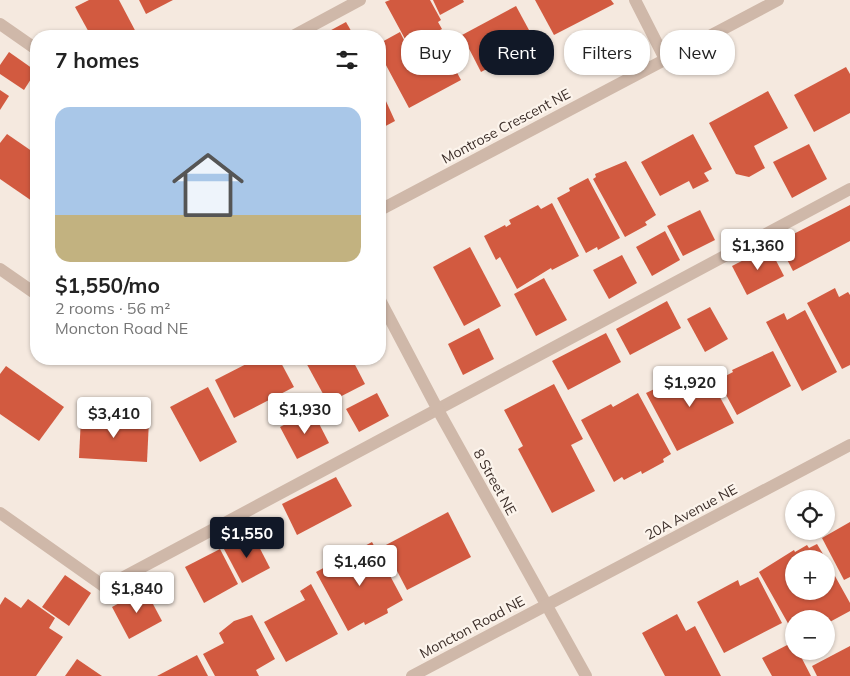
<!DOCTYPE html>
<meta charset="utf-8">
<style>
:root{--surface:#fff;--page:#f2f2f2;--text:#222;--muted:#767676;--line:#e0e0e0;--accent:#111827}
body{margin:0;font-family:Mulish,sans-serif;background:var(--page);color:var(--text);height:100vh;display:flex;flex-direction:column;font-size:19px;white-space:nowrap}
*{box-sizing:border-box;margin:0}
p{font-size:16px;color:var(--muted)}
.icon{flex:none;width:28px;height:28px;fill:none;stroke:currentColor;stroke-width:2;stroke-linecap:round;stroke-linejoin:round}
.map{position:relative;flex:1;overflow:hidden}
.sheet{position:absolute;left:30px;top:30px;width:356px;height:335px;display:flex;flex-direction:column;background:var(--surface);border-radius:20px;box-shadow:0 1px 4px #0004}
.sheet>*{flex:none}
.banner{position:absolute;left:401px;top:30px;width:374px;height:45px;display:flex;gap:10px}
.tools{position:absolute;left:785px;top:490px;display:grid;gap:10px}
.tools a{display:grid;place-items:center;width:50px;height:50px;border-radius:50%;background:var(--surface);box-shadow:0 1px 4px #0004;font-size:25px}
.price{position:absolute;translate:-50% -42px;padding:0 11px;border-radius:5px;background:#fff;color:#222;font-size:16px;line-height:32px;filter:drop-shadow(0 1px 2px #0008)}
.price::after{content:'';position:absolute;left:50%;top:30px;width:15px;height:11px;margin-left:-8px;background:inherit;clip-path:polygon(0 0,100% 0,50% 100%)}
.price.active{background:var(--accent);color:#fff}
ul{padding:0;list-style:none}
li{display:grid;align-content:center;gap:10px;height:265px;padding:0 25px}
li+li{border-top:1px solid var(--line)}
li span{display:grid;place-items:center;height:155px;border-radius:15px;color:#555}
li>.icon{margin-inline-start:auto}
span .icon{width:90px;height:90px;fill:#fffc;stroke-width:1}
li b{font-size:21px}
h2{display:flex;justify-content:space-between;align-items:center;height:60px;padding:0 25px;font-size:21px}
.tag{padding:0 18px;border-radius:20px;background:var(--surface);box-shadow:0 1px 4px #0004;font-size:18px;line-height:45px}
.tag.active{background:var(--accent);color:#fff}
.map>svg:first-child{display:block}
</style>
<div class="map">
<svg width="850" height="676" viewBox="0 0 850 676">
<rect width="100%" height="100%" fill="#f5e9df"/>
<!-- building -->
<g fill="#d25a40">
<path d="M89 0H119L138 36H91L75 7Z"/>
<path d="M139 0H173L146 14Z"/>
<path d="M390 0H430L441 20 438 22 442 29 412 45 408 38 405 39 385 2Z"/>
<path d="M433 0H463L464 2 440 15Z"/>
<path d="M535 0H611L614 4 554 35Z"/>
<path d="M516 6 536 43 481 72 462 35Z"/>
<path d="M346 22 354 36H322V35Z"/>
<path d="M400 32 411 54 420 49 422 53 441 43 461 80 409 108 380 54V43Z"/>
<path d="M9 52 36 71 24 90 0 74V65Z"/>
<path d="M846 67 850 74V113L814 132 794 95Z"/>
<path d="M380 88 395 121 380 129Z"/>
<path d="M0 90 9 96 0 110Z"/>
<path d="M768 91 788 128 754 146 765 168 749 177 736 174 709 123Z"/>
<path d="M7 134 36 154V194L32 201 0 179V143Z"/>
<path d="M693 134 712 169 704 173 709 181 693 189 689 181 660 196 641 162Z"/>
<path d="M809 144 827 179 792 198 773 162Z"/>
<path d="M626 161 656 215 645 222 647 225 625 237 593 179 596 177 595 174Z"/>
<path d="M588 178 620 238 598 250 597 247 586 253 557 198 570 191 569 188Z"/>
<path d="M552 203 579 256 552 270 551 268 517 289 500 257 496 260 484 236 505 225 506 227 511 224 509 220 538 205 541 209Z"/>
<path d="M850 205V241L793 271 778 242Z"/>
<path d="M700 210 715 240 683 256 667 226Z"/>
<path d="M665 231 680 260 652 276 636 247Z"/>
<path d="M470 247 501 306 464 326 433 267Z"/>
<path d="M769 247 784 276 747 295 732 266Z"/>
<path d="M622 255 637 283 609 299 593 270Z"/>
<path d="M544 278 567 320 536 336 514 294Z"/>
<path d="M835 288 839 297 848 292 850 295V365L842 369 807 303Z"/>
<path d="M667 301 681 328 630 355 616 329Z"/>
<path d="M710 307 728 339 705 352 687 319Z"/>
<path d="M805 310 837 372 802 391 766 322 784 313 787 320Z"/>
<path d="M479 328 494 359 463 375 448 344Z"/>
<path d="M606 333 621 362 568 390 552 361Z"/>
<path d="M773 351 791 386 737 415 718 380 733 372 732 370Z"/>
<path d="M256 359H279L294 387 234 418 215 380Z"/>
<path d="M304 359H352L365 384 328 403Z"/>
<path d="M6 366 64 407 39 441 0 414V374Z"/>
<path d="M703 366 734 423 677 451 646 393Z"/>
<path d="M554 384 583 439 571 445 595 491 552 513 518 449 523 446 504 410Z"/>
<path d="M208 387 237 442 200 462 170 407Z"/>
<path d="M377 393 389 416 359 432 346 409Z"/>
<path d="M638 393 671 454 663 459 664 462 642 474 641 471 624 480 622 477 614 482 581 420 611 404 613 407Z"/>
<path d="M312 410 329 443 297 459 280 427Z"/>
<path d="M81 417 149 420 147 462 79 458Z"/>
<path d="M336 477 352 506 297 535 282 504Z"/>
<path d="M448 512 471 557 407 590 384 546Z"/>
<path d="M850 522V577L844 580 822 538Z"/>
<path d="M253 535 270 568 242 583 224 549Z"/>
<path d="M372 542 403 600 387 609 388 613 365 625 364 622 348 631 316 572Z"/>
<path d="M817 544 826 559H794V591H826V560L850 603V611L826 624V619H794V634L759 572 794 550 795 552 807 545 809 548Z"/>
<path d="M220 549 238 584 204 603 185 567Z"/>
<path d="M65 575 91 593 69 626 42 607Z"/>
<path d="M758 577 782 623 724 653 697 602 738 580 740 586Z"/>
<path d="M311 584 338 634 286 662 264 622 305 600 300 591Z"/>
<path d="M145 589 162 621 129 639 112 607Z"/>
<path d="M5 597 21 608 28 599 55 618 49 628 63 637 36 676H0V605Z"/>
<path d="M677 614 686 631 695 626 721 676H665L642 633Z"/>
<path d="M252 615 275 659 256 670 259 676H215L203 654 224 643 219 633 234 621Z"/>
<path d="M793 642 794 651H798L811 676H772L762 658Z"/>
<path d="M850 646V676H817L812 666Z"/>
<path d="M197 655 208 676H157Z"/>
<path d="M77 659 102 676H65Z"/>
</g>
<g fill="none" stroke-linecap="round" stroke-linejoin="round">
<!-- service -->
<g stroke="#cfb8a9" stroke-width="12">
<path d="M635 0 665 59"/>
<path d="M0 24 36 49"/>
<path d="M293 36 360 0"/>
<path d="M0 513 105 587 850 189"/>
</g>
<!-- minor -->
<g stroke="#cfb8a9" stroke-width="12">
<path d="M380 210 778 0"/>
<path d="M0 269 36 294"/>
<path d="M380 300 438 410 586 676"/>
<path d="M412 676 850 445"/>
</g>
</g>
<g text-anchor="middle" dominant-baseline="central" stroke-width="4.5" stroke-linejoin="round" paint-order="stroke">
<!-- street labels -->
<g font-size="14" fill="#3c2e29" stroke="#fcf4ec">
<text transform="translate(506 126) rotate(-28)">Montrose Crescent NE</text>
<text transform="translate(495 482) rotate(61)">8 Street NE</text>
<text transform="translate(691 512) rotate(-28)">20A Avenue NE</text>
<text transform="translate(472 627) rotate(-28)">Moncton Road NE</text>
</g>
</g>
</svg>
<div class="tools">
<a><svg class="icon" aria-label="locate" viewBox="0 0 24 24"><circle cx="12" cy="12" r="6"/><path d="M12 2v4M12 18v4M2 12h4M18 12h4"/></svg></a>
<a>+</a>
<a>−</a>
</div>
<b class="price" style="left:758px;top:271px">$1,360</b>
<b class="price" style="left:690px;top:408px">$1,920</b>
<b class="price" style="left:305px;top:435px">$1,930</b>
<b class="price" style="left:114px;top:439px">$3,410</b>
<b class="price active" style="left:247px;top:559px">$1,550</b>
<b class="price" style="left:360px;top:587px">$1,460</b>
<b class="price" style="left:137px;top:614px">$1,840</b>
<div class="banner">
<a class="tag">Buy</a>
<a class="tag active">Rent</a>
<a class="tag">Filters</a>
<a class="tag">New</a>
</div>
<section class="sheet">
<h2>7 homes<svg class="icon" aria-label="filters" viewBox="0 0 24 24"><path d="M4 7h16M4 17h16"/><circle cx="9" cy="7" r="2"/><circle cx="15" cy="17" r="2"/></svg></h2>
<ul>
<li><span style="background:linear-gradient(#a9c7e8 70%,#c2b280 0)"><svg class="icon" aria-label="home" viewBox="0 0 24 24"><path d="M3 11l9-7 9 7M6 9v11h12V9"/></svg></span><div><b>$1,550/mo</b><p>2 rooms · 56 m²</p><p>Moncton Road NE</p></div></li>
</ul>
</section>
</div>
